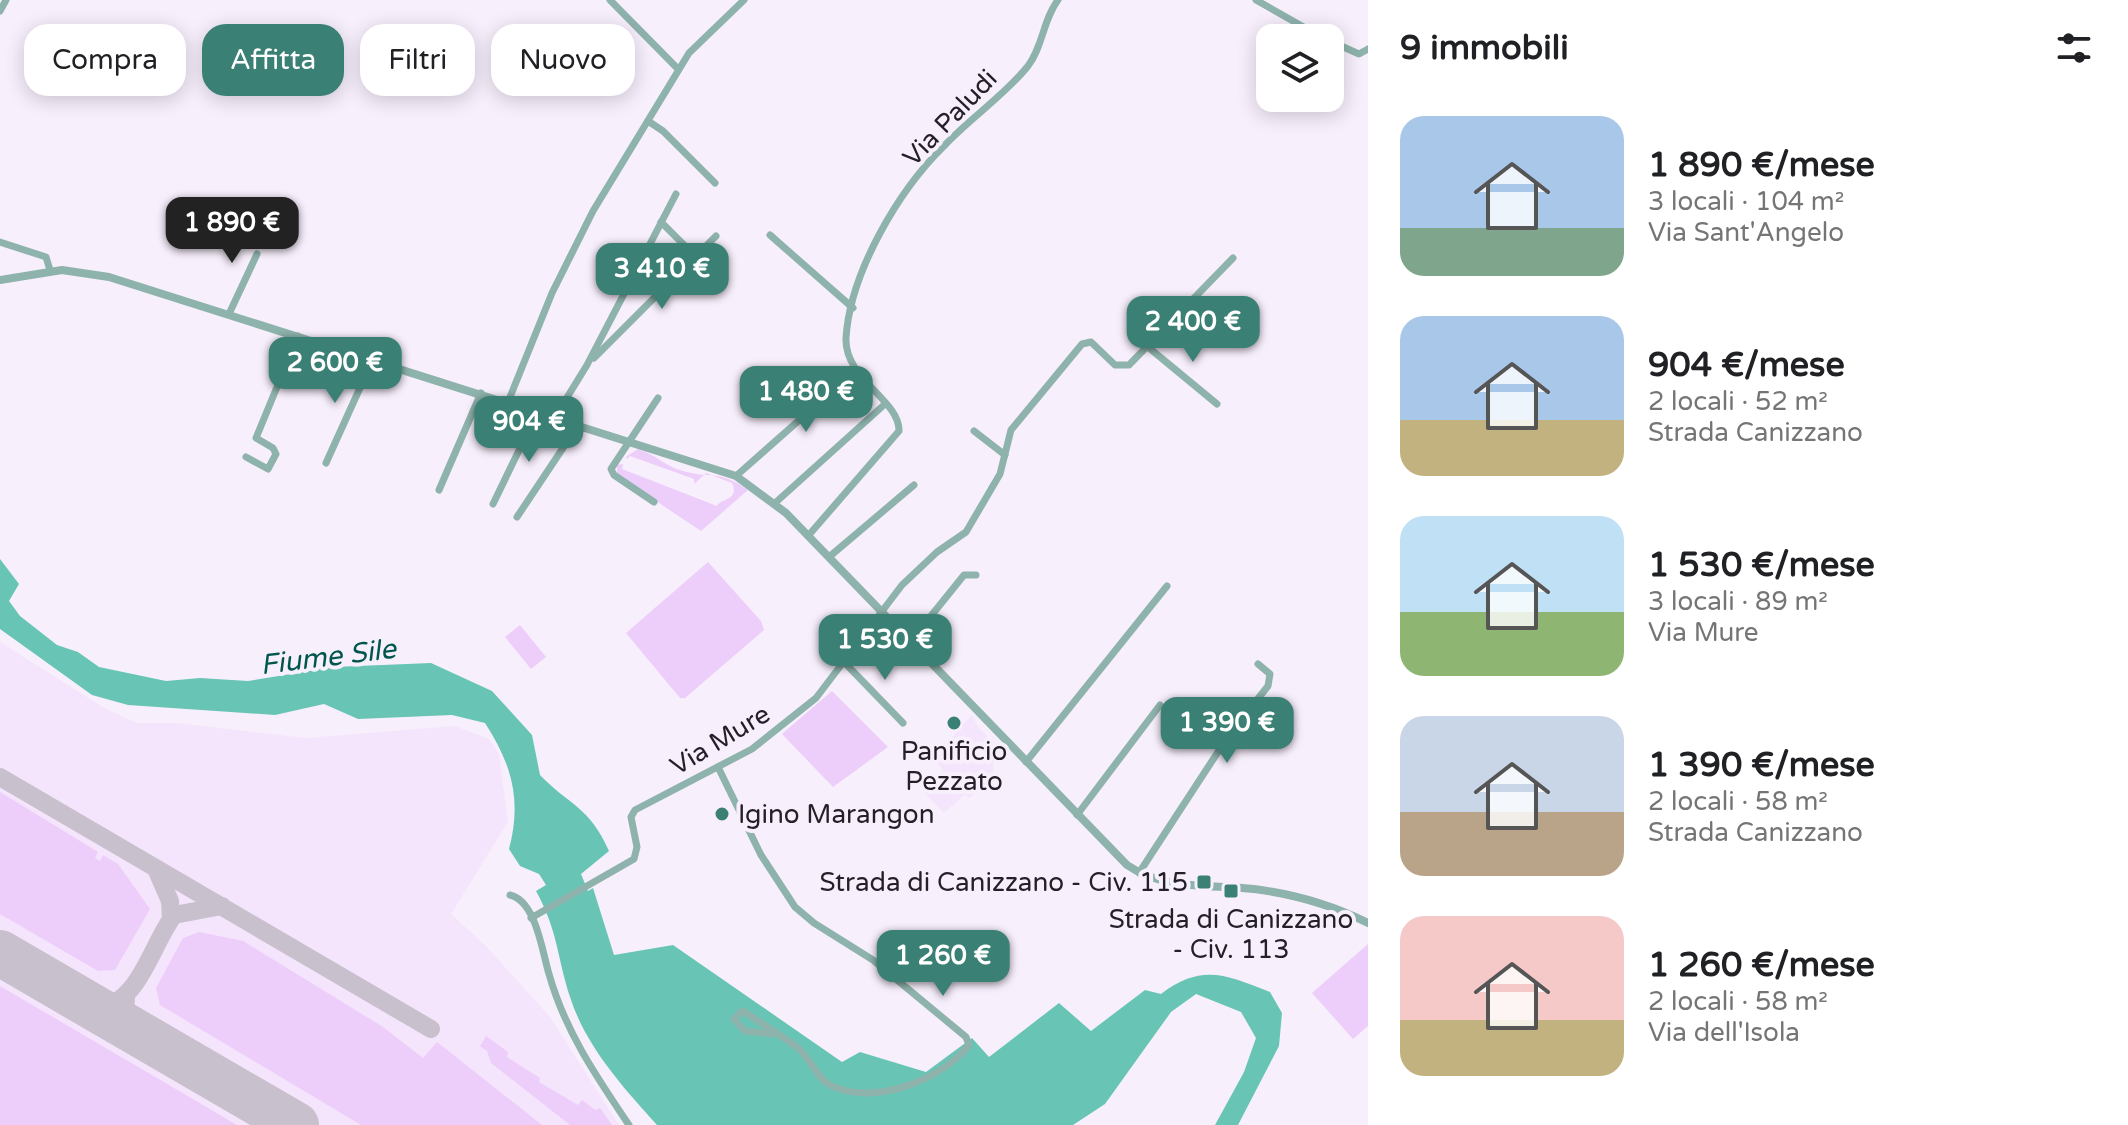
<!DOCTYPE html>
<html lang="it">
<meta charset="utf-8">
<style>
:root{--surface:#fff;--page:#f2f2f2;--text:#202124;--muted:#757577;--accent:#3b8075}
body{margin:0;font-family:"Varela Round",sans-serif;background:var(--page);color:var(--text);height:100vh;display:flex;flex-direction:column;font-size:30px;white-space:nowrap}
*{box-sizing:border-box;margin:0}
p{font-size:26px;color:var(--muted)}
.icon{flex:none;width:44px;height:44px;fill:none;stroke:currentColor;stroke-width:2;stroke-linecap:round;stroke-linejoin:round}
.map{position:relative;flex:1;overflow:hidden}
.panel{display:flex;flex-direction:column;background:var(--surface);width:760px}
.panel>*{flex:none}
.hud{position:absolute;left:24px;top:24px;width:760px;height:72px;display:flex;gap:16px}
.controls{position:absolute;left:1256px;top:24px;display:grid;gap:16px}
.controls a{display:grid;place-items:center;width:88px;height:88px;border-radius:16px;background:var(--surface);box-shadow:0 4px 20px #0003;font-size:40px}
.price{position:absolute;translate:-50% -68px;padding:0 18px;border-radius:16px;background:var(--accent);color:#fff;font-size:26px;line-height:52px;filter:drop-shadow(0 2px 4px #0008)}
.price::after{content:'';position:absolute;left:50%;top:48px;width:24px;height:18px;margin-left:-12px;background:inherit;clip-path:polygon(0 0,100% 0,50% 100%)}
.price.on{background:#222;color:#fff}
ul{padding:0;list-style:none}
li{display:flex;align-items:center;gap:24px;height:200px;padding:0 32px}
li span{display:grid;place-items:center;flex:none;width:224px;height:160px;border-radius:24px;color:#555}
li>.icon{margin-inline-start:auto}
span .icon{width:96px;height:96px;fill:#fffc;stroke-width:1}
li b{font-size:34px}
h2{display:flex;justify-content:space-between;align-items:center;height:96px;padding:0 32px;font-size:34px}
.chip{padding:0 28px;border-radius:24px;background:var(--surface);box-shadow:0 4px 20px #0003;font-size:28px;line-height:72px}
.chip.on{background:var(--accent);color:#fff}
main{display:flex;flex:1;min-height:0}
.map>svg:first-child{display:block}
</style>
<main>
<div class="map">
<svg width="1368" height="1125" viewBox="0 0 1368 1125">
<rect width="100%" height="100%" fill="#f8effc"/>
<!-- built -->
<g fill="#f4e4fc">
<path d="M0 642 106 709 137 723H178L305 738 455 726 489 739 499 754 508 822 451 914 486 946 550 1017 619 1125H0Z"/>
<path d="M972 715 978 727 1005 753 993 764 994 775 969 798 965 794 944 813 922 790 943 770 933 758Z"/>
</g>
<!-- green -->
<g fill="#edcefa">
<path d="M638 449C655 454 666 467 683 471 711 479 718 469 748 490L701 531 617 475V465L623 464 622 469 717 506C721 498 740 500 732 483L706 473 694 484V479L630 456 627 459 626 457Z"/>
<path d="M708 562 761 621 764 630 685 698H680L626 633Z"/>
<path d="M520 625 546 657 531 669 505 637Z"/>
<path d="M832 691 888 747 833 787 782 734Z"/>
<path d="M0 792 98 852 95 858 100 861 103 855 118 864 150 909 115 970 98 971 0 914Z"/>
<path d="M199 932 243 941 383 1027 423 1058 437 1042 542 1125H361L160 1005 156 988 183 938Z"/>
<path d="M1368 944V1026L1353 1039 1312 993Z"/>
<path d="M0 986 237 1125H0Z"/>
<path d="M486 1036 508 1052 507 1057 540 1078 539 1082 578 1105 582 1100 595 1110 600 1108 612 1125H570L491 1063 487 1051 480 1046Z"/>
</g>
<!-- water -->
<path fill="#68c5b6" d="M0 559 19 584 9 601 20 616 57 645 78 652 99 667 166 681 200 678 248 681 333 667 431 663 492 691 532 735 540 775C570 806 589 806 609 851L581 874 588 891 593 888 614 955 673 945 842 1062 860 1052 926 1072 972 1038 989 1057 1059 1003 1091 1031 1145 990 1161 994C1202 963 1226 975 1270 992L1282 1013 1279 1046 1238 1125H1215L1244 1072 1256 1038 1241 1012 1196 994 1171 1012 1105 1104 1073 1125H657C623 1087 586 1047 570 997 557 957 558 931 536 891L546 885 539 874 520 866 509 849C522 800 512 765 485 723L452 715 358 719 324 704 275 715 128 705 92 695 0 629Z"/>
<g fill="none" stroke-linecap="round" stroke-linejoin="round">
<!-- taxiway -->
<g stroke="#c8c0cc" stroke-width="18">
<path d="M0 777 431 1029"/>
<path d="M156 869 170 901 171 919"/>
<path d="M126 997 125 1013 134 1030"/>
<path d="M96 1008C139 1006 151 945 174 915L222 906"/>
</g>
<!-- runway -->
<path stroke="#c8c0cc" stroke-width="46" d="M0 953 296 1125"/>
<!-- minor -->
<g stroke="#8eb3ac" stroke-width="7">
<path d="M610 0 678 69"/>
<path d="M1256 0 1323 38"/>
<path d="M0 11 6 0"/>
<path d="M1330 41 1359 54 1368 49"/>
<path d="M648 121 663 131 715 183"/>
<path d="M661 222 695 256"/>
<path d="M770 235 853 308"/>
<path d="M0 242 46 257 50 270"/>
<path d="M229 314 257 254"/>
<path d="M1148 347 1217 404"/>
<path d="M594 358 716 236"/>
<path d="M508 402 552 293 593 211 689 53 744 0"/>
<path d="M555 417 587 365 676 194"/>
<path d="M974 431 1005 455"/>
<path d="M246 457 268 469 276 454 273 448 256 438 298 336"/>
<path d="M326 463 373 359"/>
<path d="M736 476 856 370"/>
<path d="M439 490 481 393"/>
<path d="M654 502 614 475 611 469 658 398"/>
<path d="M775 503 885 404"/>
<path d="M493 504 538 411"/>
<path d="M517 517 579 424"/>
<path d="M808 536 899 431C900 400 844 379 846 338 850 273 898 191 944 146 970 118 1004 96 1028 66 1043 46 1043 20 1058 0"/>
<path d="M829 557 914 485"/>
<path d="M910 642 964 575H976"/>
<path d="M845 663 903 723"/>
<path d="M1026 762 1167 586"/>
<path d="M718 767 761 855 795 907 814 923 873 960 966 1037 969 1045C942 1080 872 1107 830 1085 815 1076 811 1059 798 1048 792 1043 748 1014 742 1011L734 1019 745 1031 773 1034"/>
<path d="M1077 815 1160 705"/>
<path d="M1139 873 1229 735 1268 686 1270 674 1258 664"/>
<path d="M510 895C536 901 542 951 549 974 565 1031 596 1076 629 1125"/>
<path d="M531 918 634 859 637 847 631 817 635 810 752 749 816 698 902 585 937 552 966 532 1000 474 1011 430 1082 344 1091 342 1115 365H1129L1233 258"/>
</g>
<!-- tertiary -->
<path stroke="#8eb3ac" stroke-width="8" d="M0 280 62 270 109 277 736 476 786 513 1127 865C1165 891 1211 884 1254 889 1294 894 1332 905 1368 923"/>
</g>
<!-- markers -->
<g fill="#3b8075" stroke="#f8effc" stroke-width="3">
<circle cx="954" cy="723" r="8"/>
<circle cx="722" cy="814" r="8"/>
<rect x="1196" y="874" width="16" height="16" rx="4"/>
<rect x="1223" y="883" width="16" height="16" rx="4"/>
</g>
<g text-anchor="middle" dominant-baseline="central" stroke-width="8" stroke-linejoin="round" paint-order="stroke">
<!-- street labels -->
<g font-size="26" fill="#252028" stroke="#f8effc">
<text transform="translate(950 118) rotate(-46)">Via Paludi</text>
<text transform="translate(720 740) rotate(-31)">Via Mure</text>
</g>
<!-- poi labels -->
<g font-size="26" fill="#252028" stroke="#f8effc">
<text x="954" y="751">Panificio<tspan x="954" dy="30">Pezzato</tspan></text>
<text x="738" y="814" text-anchor="start">Igino Marangon</text>
<text x="1188" y="882" text-anchor="end">Strada di Canizzano - Civ. 115</text>
<text x="1231" y="919">Strada di Canizzano<tspan x="1231" dy="30">- Civ. 113</tspan></text>
</g>
<!-- water labels -->
<g font-size="28" font-style="italic" fill="#00564c" stroke="#f8effc">
<text transform="translate(328 657) rotate(-7)">Fiume Sile</text>
</g>
</g>
</svg>
<div class="controls">
<a><svg class="icon" aria-label="layers" viewBox="0 0 24 24"><path d="M12 4l9 5-9 5-9-5zM3 14l9 5 9-5"/></svg></a>
</div>
<b class="price on" style="left:232px;top:265px">1 890 €</b>
<b class="price" style="left:662px;top:311px">3 410 €</b>
<b class="price" style="left:1193px;top:364px">2 400 €</b>
<b class="price" style="left:335px;top:405px">2 600 €</b>
<b class="price" style="left:806px;top:434px">1 480 €</b>
<b class="price" style="left:529px;top:464px">904 €</b>
<b class="price" style="left:885px;top:682px">1 530 €</b>
<b class="price" style="left:1227px;top:765px">1 390 €</b>
<b class="price" style="left:943px;top:998px">1 260 €</b>
<div class="hud">
<a class="chip">Compra</a>
<a class="chip on">Affitta</a>
<a class="chip">Filtri</a>
<a class="chip">Nuovo</a>
</div>
</div>
<section class="panel">
<h2>9 immobili<svg class="icon" aria-label="filters" viewBox="0 0 24 24"><path d="M4 7h16M4 17h16"/><circle cx="9" cy="7" r="2"/><circle cx="15" cy="17" r="2"/></svg></h2>
<ul>
<li><span style="background:linear-gradient(#a9c7e8 70%,#7fa58c 0)"><svg class="icon" aria-label="home" viewBox="0 0 24 24"><path d="M3 11l9-7 9 7M6 9v11h12V9"/></svg></span><div><b>1 890 €/mese</b><p>3 locali · 104 m²</p><p>Via Sant'Angelo</p></div></li>
<li><span style="background:linear-gradient(#a9c7e8 65%,#c2b280 0)"><svg class="icon" aria-label="home" viewBox="0 0 24 24"><path d="M3 11l9-7 9 7M6 9v11h12V9"/></svg></span><div><b>904 €/mese</b><p>2 locali · 52 m²</p><p>Strada Canizzano</p></div></li>
<li><span style="background:linear-gradient(#bfe0f5 60%,#8fb573 0)"><svg class="icon" aria-label="home" viewBox="0 0 24 24"><path d="M3 11l9-7 9 7M6 9v11h12V9"/></svg></span><div><b>1 530 €/mese</b><p>3 locali · 89 m²</p><p>Via Mure</p></div></li>
<li><span style="background:linear-gradient(#c9d6e8 60%,#b9a48a 0)"><svg class="icon" aria-label="home" viewBox="0 0 24 24"><path d="M3 11l9-7 9 7M6 9v11h12V9"/></svg></span><div><b>1 390 €/mese</b><p>2 locali · 58 m²</p><p>Strada Canizzano</p></div></li>
<li><span style="background:linear-gradient(#f6c9c9 65%,#c2b280 0)"><svg class="icon" aria-label="home" viewBox="0 0 24 24"><path d="M3 11l9-7 9 7M6 9v11h12V9"/></svg></span><div><b>1 260 €/mese</b><p>2 locali · 58 m²</p><p>Via dell'Isola</p></div></li>
</ul>
</section>
</main>
